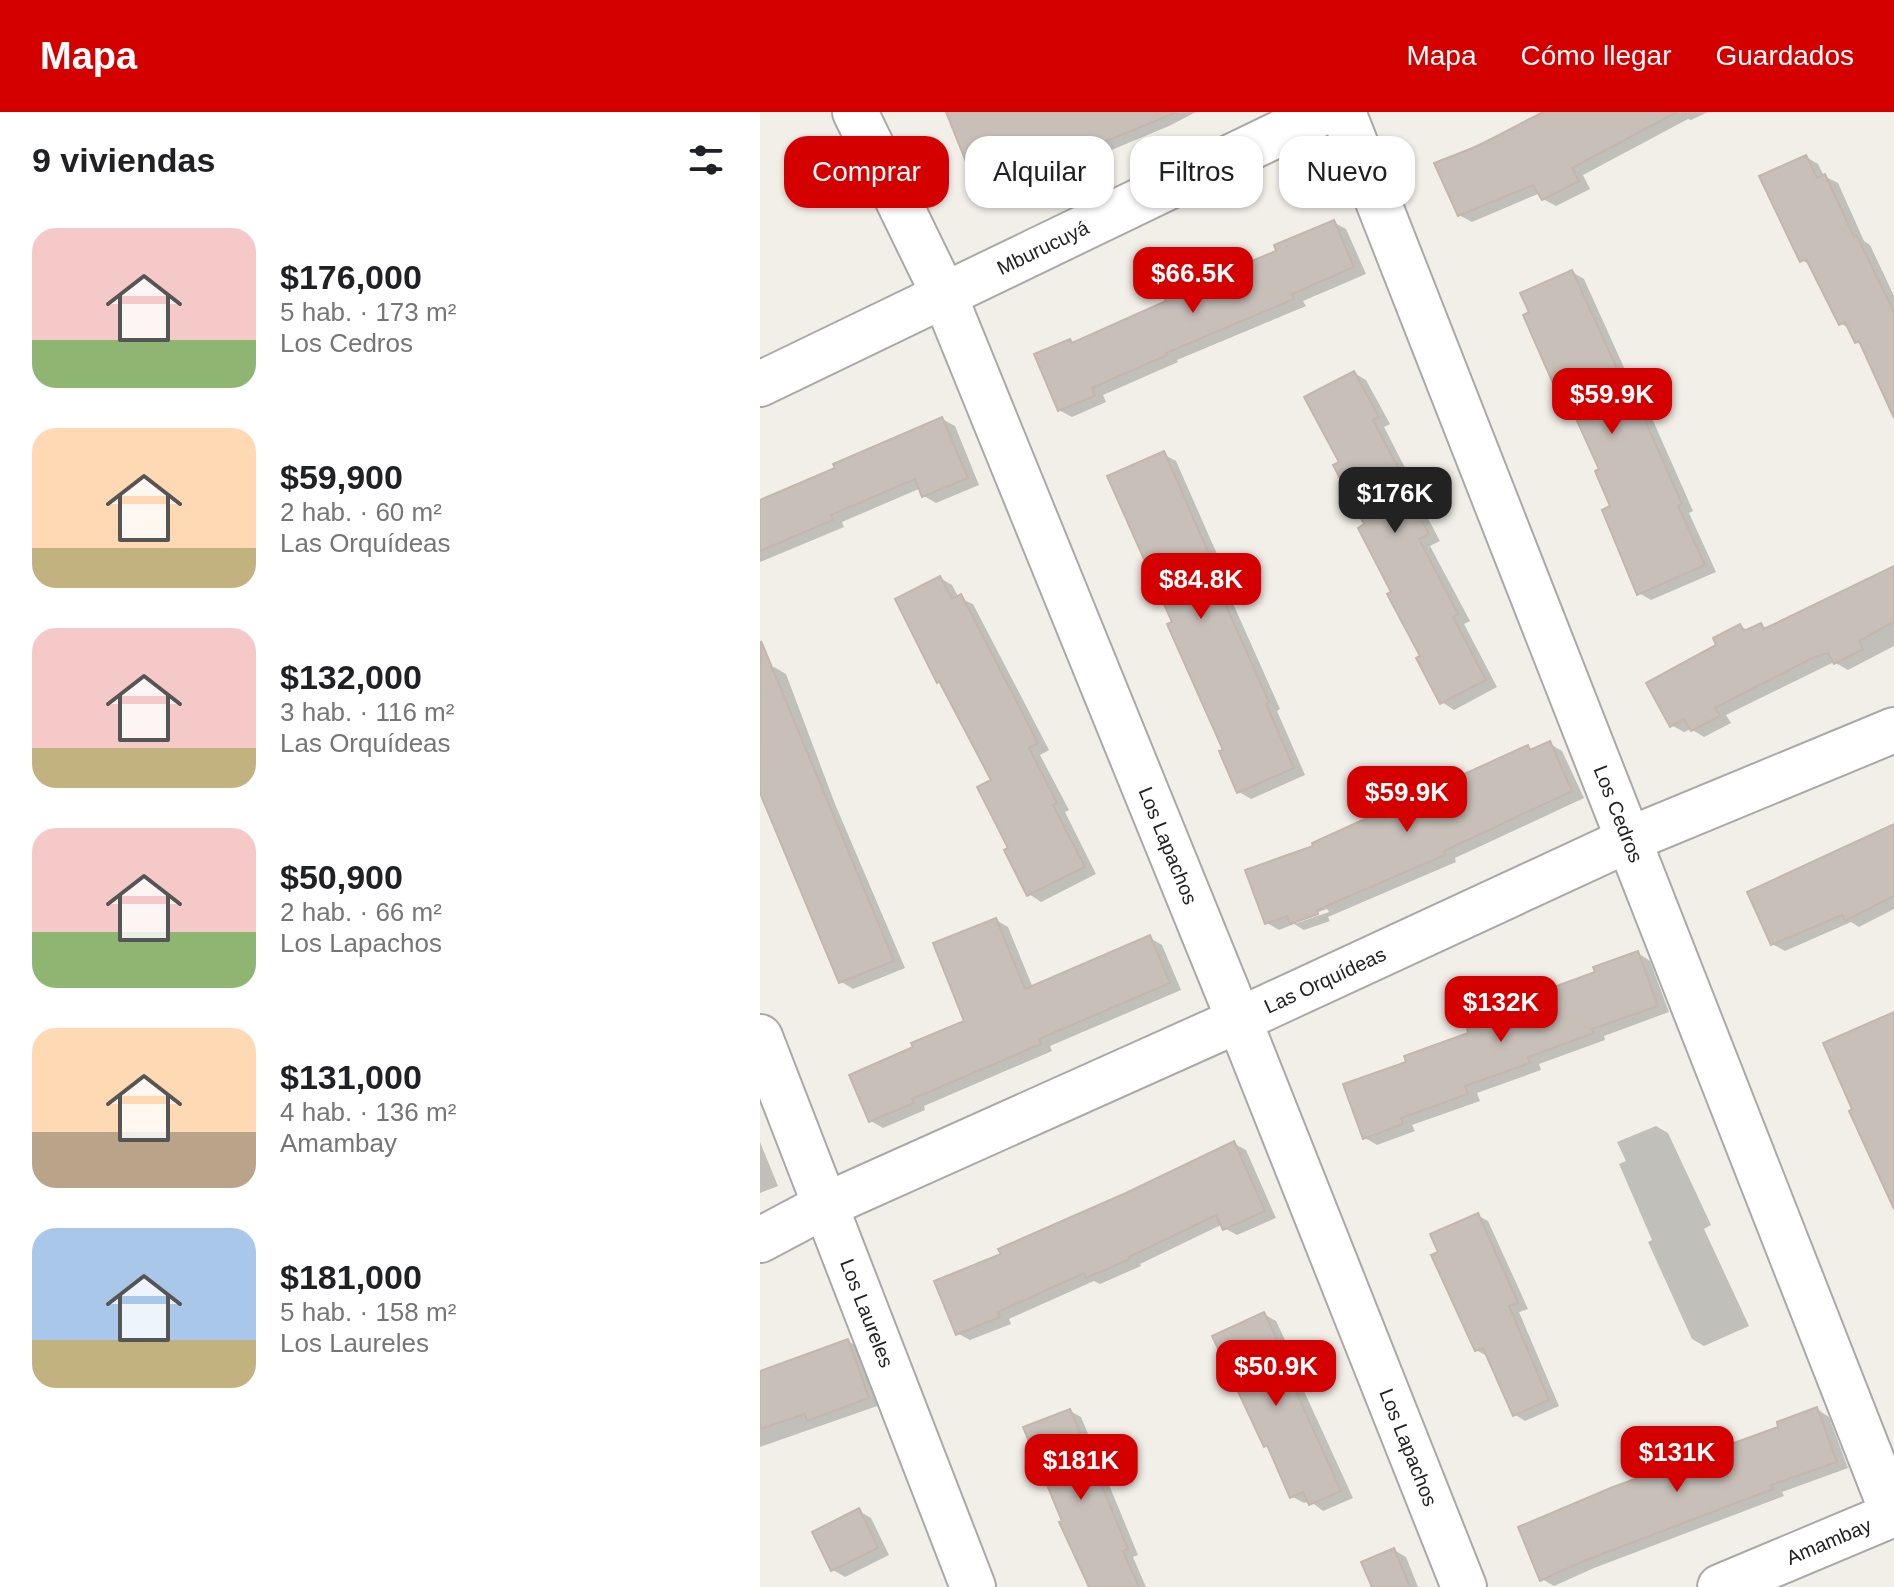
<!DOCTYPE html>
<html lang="es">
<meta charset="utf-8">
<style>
:root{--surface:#fff;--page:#f6f6f6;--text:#202124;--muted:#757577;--accent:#d40000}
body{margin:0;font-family:Helvetica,sans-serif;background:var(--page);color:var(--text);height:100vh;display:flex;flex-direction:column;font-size:30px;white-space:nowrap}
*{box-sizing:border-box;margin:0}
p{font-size:26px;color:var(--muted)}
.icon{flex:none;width:44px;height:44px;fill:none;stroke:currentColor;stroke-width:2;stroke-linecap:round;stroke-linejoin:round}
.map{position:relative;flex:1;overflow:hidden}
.side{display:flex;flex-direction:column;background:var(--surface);width:760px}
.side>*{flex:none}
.guide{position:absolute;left:24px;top:24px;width:760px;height:72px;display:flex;gap:16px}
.price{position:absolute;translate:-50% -68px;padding:0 18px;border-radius:16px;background:var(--accent);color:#fff;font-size:26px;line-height:52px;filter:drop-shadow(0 2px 4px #0008)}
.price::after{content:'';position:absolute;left:50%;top:48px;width:24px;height:18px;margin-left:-12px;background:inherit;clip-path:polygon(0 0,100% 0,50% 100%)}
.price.active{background:#222;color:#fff}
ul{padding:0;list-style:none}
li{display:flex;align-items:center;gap:24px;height:200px;padding:0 32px}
li span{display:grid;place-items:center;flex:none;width:224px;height:160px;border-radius:24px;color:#555}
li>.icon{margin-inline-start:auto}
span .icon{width:96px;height:96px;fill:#fffc;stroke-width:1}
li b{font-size:34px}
h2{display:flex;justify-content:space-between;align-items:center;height:96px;padding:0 32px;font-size:34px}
.tag{padding:0 28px;border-radius:24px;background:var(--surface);box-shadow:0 2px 6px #0004;font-size:28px;line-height:72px}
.tag.active{background:var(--accent);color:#fff}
header{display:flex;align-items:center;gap:48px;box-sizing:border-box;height:112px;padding:0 40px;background:var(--accent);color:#fff}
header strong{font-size:38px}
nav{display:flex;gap:44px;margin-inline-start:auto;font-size:28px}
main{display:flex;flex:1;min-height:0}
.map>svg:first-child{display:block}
</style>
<header>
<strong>Mapa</strong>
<nav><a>Mapa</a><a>Cómo llegar</a><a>Guardados</a></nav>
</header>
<main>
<section class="side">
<h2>9 viviendas<svg class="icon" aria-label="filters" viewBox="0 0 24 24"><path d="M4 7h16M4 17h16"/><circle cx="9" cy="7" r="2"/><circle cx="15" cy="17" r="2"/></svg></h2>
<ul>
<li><span style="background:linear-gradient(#f6c9c9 70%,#8fb573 0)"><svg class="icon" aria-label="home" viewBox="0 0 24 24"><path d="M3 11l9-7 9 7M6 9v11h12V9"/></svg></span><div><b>$176,000</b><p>5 hab. · 173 m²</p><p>Los Cedros</p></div></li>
<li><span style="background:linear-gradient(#ffd9b3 75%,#c2b280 0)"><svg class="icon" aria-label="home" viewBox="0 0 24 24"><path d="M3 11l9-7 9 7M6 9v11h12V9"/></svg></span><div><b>$59,900</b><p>2 hab. · 60 m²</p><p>Las Orquídeas</p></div></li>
<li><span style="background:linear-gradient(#f6c9c9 75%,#c2b280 0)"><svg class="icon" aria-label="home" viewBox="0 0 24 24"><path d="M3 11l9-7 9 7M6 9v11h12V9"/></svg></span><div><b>$132,000</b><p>3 hab. · 116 m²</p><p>Las Orquídeas</p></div></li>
<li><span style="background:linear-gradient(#f6c9c9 65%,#8fb573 0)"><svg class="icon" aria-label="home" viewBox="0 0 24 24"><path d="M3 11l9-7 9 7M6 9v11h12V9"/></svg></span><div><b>$50,900</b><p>2 hab. · 66 m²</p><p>Los Lapachos</p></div></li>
<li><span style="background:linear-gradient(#ffd9b3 65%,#b9a48a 0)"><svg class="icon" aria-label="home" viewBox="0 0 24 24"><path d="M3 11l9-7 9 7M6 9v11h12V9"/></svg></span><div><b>$131,000</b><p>4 hab. · 136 m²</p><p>Amambay</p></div></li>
<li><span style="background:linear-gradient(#a9c7e8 70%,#c2b280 0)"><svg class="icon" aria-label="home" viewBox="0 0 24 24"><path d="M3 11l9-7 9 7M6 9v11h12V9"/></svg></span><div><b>$181,000</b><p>5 hab. · 158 m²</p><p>Los Laureles</p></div></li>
</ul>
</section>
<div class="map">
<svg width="1134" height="1475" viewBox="0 0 1134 1475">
<rect width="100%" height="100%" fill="#f2efe9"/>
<!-- shadow -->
<g fill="#0003" fill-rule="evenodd">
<path d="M189 0H436L409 14 270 72 273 78 234 93 222 86Z"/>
<path d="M787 0H948L931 8 928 7 823 63 830 77 796 94 783 87 780 81 712 110 699 103 676 52Z"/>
<path d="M1046 45 1058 52 1064 64 1078 71 1104 129 1110 133 1134 184V282L1104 234 1096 230 1090 217 1080 211 1052 154 1042 148Z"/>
<path d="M573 110 586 117 606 162 543 189 546 194 417 248 418 250 343 283 346 290 312 305 299 298 310 229 315 232 519 140Z"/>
<path d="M812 160 824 167 880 291 887 295 933 399 929 401 956 460 891 488 879 481 842 358 813 296 803 290Z"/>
<path d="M594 261 606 268 630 312 624 315 658 381 655 382 680 429 670 434 710 509 704 512 737 575 694 598 682 590 582 351Z"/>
<path d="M182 307 195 314 219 373 176 391 164 384 161 376 82 410 84 415 0 450V390Z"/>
<path d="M403 342 416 349 468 467 463 469 520 597 517 599 545 663 491 687 479 680 465 639Z"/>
<path d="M1134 458V534L1088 558 1074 550 966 603 971 611 944 625 931 617 924 620 911 613 959 534 980 514 989 519 1001 513 1008 517Z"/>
<path d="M180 466 192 473 199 486 213 492 289 638 280 643 309 698 305 700 336 762 281 790 269 782 250 737 234 668 182 571 178 569Z"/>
<path d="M14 555 26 562 75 692 145 856 93 877 80 869 0 678V561Z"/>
<path d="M790 632 802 639 824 686 695 746 696 750 568 805 570 809 544 818 534 812 519 818 507 811 556 735 767 635 774 639ZM567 797 569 800 537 811H527Z"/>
<path d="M1134 714V797L1099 815 1091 810 1025 839 1012 832Z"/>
<path d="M236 808 248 815 273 876 390 826 402 833 421 878 290 934 292 939 164 994 165 998 123 1016 111 1009 207 910Z"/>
<path d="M878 841 890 849 909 900 844 924 845 928 779 952 781 958 717 981 720 989 652 1013 655 1019 617 1033 605 1026 648 951 776 895Z"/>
<path d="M896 1014 908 1021 951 1113 944 1117 989 1214 944 1234 932 1227 888 1130 892 1128 859 1052 866 1049 857 1030Z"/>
<path d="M0 1030 18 1074 0 1081Z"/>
<path d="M473 1031 486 1038 516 1106 477 1123 464 1116 463 1112 380 1152 381 1154 340 1172 334 1169 249 1207 251 1212 210 1228 197 1221 243 1143Z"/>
<path d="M717 1103 728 1109 768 1197 759 1200 799 1294 765 1309 754 1302 727 1244 716 1238Z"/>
<path d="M504 1202 516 1209 536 1251 532 1253 593 1386 563 1399 550 1389 544 1391 531 1384 511 1336 506 1333Z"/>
<path d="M88 1229 100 1236 120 1293 0 1335V1261Z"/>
<path d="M1057 1297 1069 1305 1088 1356 1022 1380 1024 1384 834 1456 794 1474 782 1467 1021 1316Z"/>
<path d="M310 1299 321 1305 378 1443 373 1445 386 1475H329Z"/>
<path d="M99 1399 111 1406 129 1443 85 1465 73 1458Z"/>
<path d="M634 1438 646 1445 658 1475H609L613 1474Z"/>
</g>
<!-- building -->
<g fill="#c7bfb8" stroke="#c4b6ab" stroke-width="2">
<path d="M186 0H414L415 1 259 65 262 72 221 87Z"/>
<path d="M783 0H917L812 56 819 69 782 88 773 73 698 104 674 51 718 34Z"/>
<path d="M1046 43 1057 66 1065 62 1094 125 1097 124 1134 200V306L1099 229 1095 231 1085 210 1079 213 1046 147 1040 150 999 64Z"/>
<path d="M574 108 594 155 532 182 534 187 406 241 407 243 332 276 335 284 298 299 274 242 310 227 312 231 406 189 404 185 516 139 514 133Z"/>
<path d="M812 158 871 287 875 285 922 392 918 394 945 453 877 483 842 398 850 394 835 359 839 357 808 289 802 292 763 203 769 200 760 181Z"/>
<path d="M594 259 619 305 613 308 647 373 644 375 669 422 659 427 698 502 693 505 726 568 680 592 656 546 660 544 627 482 631 480 598 416 604 412 573 353 579 350 544 285Z"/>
<path d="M182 305 208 366 162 385 155 367 71 403 73 408 0 439V388L75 356 73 352Z"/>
<path d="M404 339 457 460 452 462 509 590 506 592 534 656 477 681 459 639 463 638 407 512 412 510 347 364Z"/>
<path d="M1134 454V510L1099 529 1103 537 1074 552 1068 541 1052 546 955 596 960 604 931 619 924 607 910 615 886 571 956 533 953 526 980 512 984 519 1001 511 1004 517Z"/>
<path d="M180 464 192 487 201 482 278 631 269 636 297 691 293 693 325 755 267 784 244 738 248 736 217 675 231 668 179 569 177 571 135 487Z"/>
<path d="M1 529 134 849 79 871 0 681Z"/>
<path d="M790 629 812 679 684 739 685 743 557 798 558 802 530 812 527 804 505 812 485 758 553 734 552 731 768 633 770 638Z"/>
<path d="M1134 712V784L1085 809 1082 803 1011 833 987 780Z"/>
<path d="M236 806 265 877 390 823 410 871 279 927 281 932 152 987 154 991 109 1010 89 963 153 935 151 931 204 909 173 831Z"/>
<path d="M878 839 898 894 832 917 834 921 768 945 770 951 705 974 708 982 641 1006 643 1012 603 1027 583 972 646 950 644 944 708 921 707 917 773 893 769 884 835 860 833 855Z"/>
<path d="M1134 900V1097L1089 999 1092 997 1063 931Z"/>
<path d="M474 1029 505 1099 463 1118 456 1103 369 1145 370 1147 326 1166 324 1161 238 1200 240 1205 196 1223 174 1169 241 1142 238 1137 366 1081Z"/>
<path d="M718 1101 758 1191 749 1194 789 1288 753 1304 723 1236 715 1239 671 1143 678 1140 670 1122Z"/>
<path d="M504 1200 525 1244 521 1246 581 1379 549 1393 543 1380 530 1386 507 1333 504 1335 452 1224Z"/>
<path d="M88 1227 109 1286 47 1309 45 1302 0 1317V1259Z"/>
<path d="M1057 1295 1077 1350 1011 1373 1013 1377 821 1450 780 1469 758 1415 853 1375 1018 1315 1017 1310Z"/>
<path d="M310 1297 368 1437 363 1439 379 1475H329L299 1410 302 1409 263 1315Z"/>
<path d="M99 1396 118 1436 71 1459 52 1420Z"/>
<path d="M634 1436 650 1475H612L601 1450Z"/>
</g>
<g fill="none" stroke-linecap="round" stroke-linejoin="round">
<!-- minor casing -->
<g stroke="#a9a9a9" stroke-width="48">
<g id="minor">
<path id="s1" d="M95 0 185 185 479 908 704 1475"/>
<path id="s2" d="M583 0 1133 1402"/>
<path id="s3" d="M0 272 564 0"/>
<path id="s4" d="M0 925 213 1475"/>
<path id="s5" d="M0 1128 64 1094 479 908 868 728 1134 618"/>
<path id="s6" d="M960 1475 1134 1402"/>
</g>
</g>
<!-- minor -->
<use href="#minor" stroke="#fff" stroke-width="44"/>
</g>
<g text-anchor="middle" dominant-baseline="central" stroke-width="6" stroke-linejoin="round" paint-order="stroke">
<!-- street labels -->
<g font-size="20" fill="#222" stroke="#fff">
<text stroke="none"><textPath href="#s3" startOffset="314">Mburucuyá</textPath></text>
<text stroke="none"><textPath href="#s2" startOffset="754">Los Cedros</textPath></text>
<text stroke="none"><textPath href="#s1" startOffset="798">Los Lapachos</textPath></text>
<text stroke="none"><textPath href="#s5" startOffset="622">Las Orquídeas</textPath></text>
<text stroke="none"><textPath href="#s4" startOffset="296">Los Laureles</textPath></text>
<text stroke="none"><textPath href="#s1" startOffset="1446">Los Lapachos</textPath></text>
<text stroke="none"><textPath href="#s6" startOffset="118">Amambay</textPath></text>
</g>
</g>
</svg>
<b class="price" style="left:433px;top:203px">$66.5K</b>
<b class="price" style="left:852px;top:324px">$59.9K</b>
<b class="price active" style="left:635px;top:423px">$176K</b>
<b class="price" style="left:441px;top:509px">$84.8K</b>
<b class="price" style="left:647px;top:722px">$59.9K</b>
<b class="price" style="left:741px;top:932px">$132K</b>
<b class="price" style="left:516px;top:1296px">$50.9K</b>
<b class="price" style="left:917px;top:1382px">$131K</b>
<b class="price" style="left:321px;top:1390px">$181K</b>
<div class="guide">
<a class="tag active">Comprar</a>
<a class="tag">Alquilar</a>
<a class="tag">Filtros</a>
<a class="tag">Nuevo</a>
</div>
</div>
</main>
